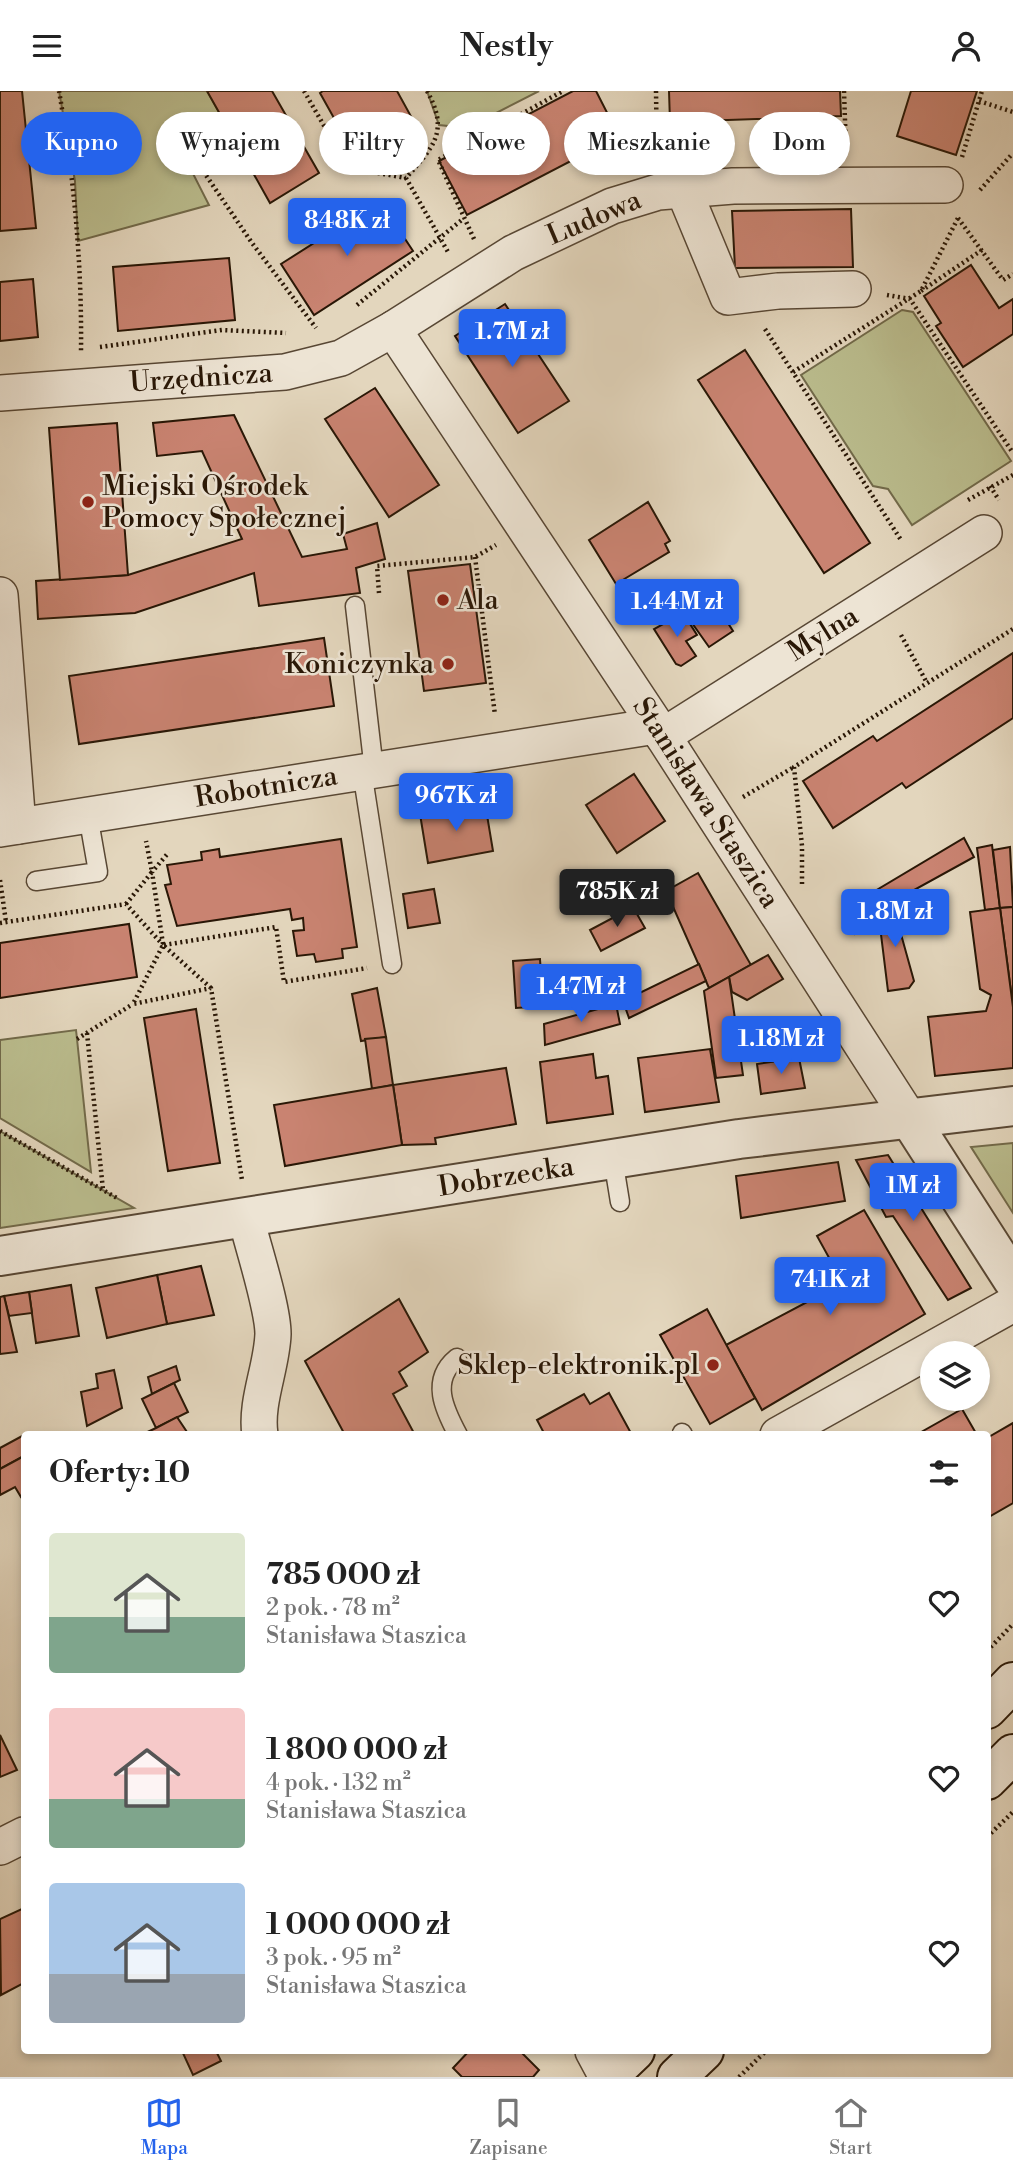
<!DOCTYPE html>
<html lang="pl">
<meta charset="utf-8">
<style>
:root{--surface:#fff;--page:#f6f6f6;--text:#222;--muted:#767676;--line:#e0e0e0;--accent:#2563eb}
body{margin:0;font-family:"Libre Bodoni",serif;background:var(--page);color:var(--text);height:100vh;display:flex;flex-direction:column;font-size:26px;white-space:nowrap}
*{box-sizing:border-box;margin:0}
p{font-size:23px;color:var(--muted)}
.icon{flex:none;width:38px;height:38px;fill:none;stroke:currentColor;stroke-width:2;stroke-linecap:round;stroke-linejoin:round}
.map{position:relative;flex:1;overflow:hidden}
.sheet{position:absolute;left:21px;top:1340px;width:970px;height:623px;display:flex;flex-direction:column;background:var(--surface);border-radius:7px;box-shadow:0 4px 10px #0003}
.sheet>*{flex:none}
.banner{position:absolute;left:21px;top:21px;width:971px;height:63px;display:flex;gap:14px}
.fabs{position:absolute;left:920px;top:1250px;display:grid;gap:14px}
.fabs a{display:grid;place-items:center;width:70px;height:70px;border-radius:50%;background:var(--surface);box-shadow:0 4px 10px #0003;font-size:35px}
.price{position:absolute;translate:-50% -60px;padding:0 16px;border-radius:7px;background:var(--accent);color:#fff;font-size:23px;line-height:46px;filter:drop-shadow(0 2px 4px #0008)}
.price::after{content:'';position:absolute;left:50%;top:42px;width:21px;height:16px;margin-left:-10px;background:inherit;clip-path:polygon(0 0,100% 0,50% 100%)}
.price.current{background:#222;color:#fff}
ul{padding:0;list-style:none}
li{display:flex;align-items:center;gap:21px;height:175px;padding:0 28px}
li span{display:grid;place-items:center;flex:none;width:196px;height:140px;border-radius:7px;color:#555}
li>.icon{margin-inline-start:auto}
span .icon{width:84px;height:84px;fill:#fffc;stroke-width:1}
li b{font-size:30px}
h2{display:flex;justify-content:space-between;align-items:center;height:84px;padding:0 28px;font-size:30px}
.pill{padding:0 24px;border-radius:32px;background:var(--surface);box-shadow:0 4px 10px #0003;font-size:24px;line-height:63px}
.pill.current{background:var(--accent);color:#fff}
header{display:flex;justify-content:space-between;align-items:center;height:91px;padding:0 28px;background:var(--surface);font-size:32px;font-weight:600}
.tabs{display:flex;justify-content:space-around;align-items:center;height:98px;border-top:2px solid var(--line);background:var(--surface);font-size:19px;color:var(--muted)}
.tabs a{display:grid;justify-items:center;gap:4px}
.tabs .current{color:var(--accent)}
.map>svg:first-child{display:block}
</style>
<header><svg class="icon" aria-label="menu" viewBox="0 0 24 24"><path d="M4 6h16M4 12h16M4 18h16"/></svg>Nestly<svg class="icon" aria-label="person" viewBox="0 0 24 24"><circle cx="12" cy="8" r="4"/><path d="M4 21q1-7 8-7t8 7"/></svg></header>
<div class="map">
<svg width="1013" height="1986" viewBox="0 0 1013 1986">
<rect width="100%" height="100%" fill="#e3d6bd"/>
<filter id="stains"><feTurbulence type="fractalNoise" baseFrequency=".00286" numOctaves="4"/><feColorMatrix values="0 0 0 0 .2 0 0 0 0 .09 0 0 0 0 .02 0 0 0 .5 -.17"/></filter>
<radialGradient id="worn" r=".72"><stop offset=".6" stop-color="#630" stop-opacity="0"/><stop offset="1" stop-color="#630" stop-opacity=".3"/></radialGradient>
<!-- green -->
<g fill="#babc8d" stroke="#726a4a" stroke-width="2">
<path d="M59 0H207L224 30 181 59 209 114 78 150 75 90Z"/>
<path d="M427 0H539L467 37 439 34Z"/>
<path d="M902 219 913 221 1011 370 912 434 888 398 873 395 801 284Z"/>
<path d="M76 939 77 948 91 1081 0 1027V949Z"/>
<path d="M0 1040 134 1117 0 1137Z"/>
<path d="M1013 1052V1122L971 1056Z"/>
</g>
<!-- building -->
<g fill="#c98371" stroke="#291706" stroke-width="2">
<path d="M0 0H22L36 137 0 140Z"/>
<path d="M207 0H272L319 82 270 112Z"/>
<path d="M323 0H397L413 29 354 63 320 2Z"/>
<path d="M573 0H596L619 45 467 124 439 70Z"/>
<path d="M669 0H840L841 25 670 31Z"/>
<path d="M911 0H977L956 64 897 45Z"/>
<path d="M380 110 413 160 314 224 281 173Z"/>
<path d="M851 118 853 176 735 177 732 120Z"/>
<path d="M229 167 235 229 118 240 113 176Z"/>
<path d="M971 174 999 217 1013 208V243L963 276 936 235 941 232 924 205Z"/>
<path d="M33 188 38 246 0 250V191Z"/>
<path d="M505 213 569 310 518 342 455 245Z"/>
<path d="M745 259 870 452 824 482 698 289Z"/>
<path d="M375 297 439 394 389 426 325 328Z"/>
<path d="M234 324 302 466 347 458 343 443 377 432 385 468 356 477 360 502 259 515 254 482 135 522 38 528 36 490 128 484 242 448 202 360 157 365 153 332Z"/>
<path d="M117 332 128 484 60 489 49 337Z"/>
<path d="M648 411 670 450 665 453 669 461 616 493 589 449Z"/>
<path d="M470 473 486 592 424 600 408 480Z"/>
<path d="M717 515 733 540 709 556 692 532Z"/>
<path d="M683 522 697 544 686 550 696 565 681 575 676 573 654 538Z"/>
<path d="M324 547 334 615 79 653 69 585Z"/>
<path d="M1013 562V627L906 697 902 692 833 737 803 690 873 645 877 650Z"/>
<path d="M634 683 665 730 617 762 586 714Z"/>
<path d="M485 712 493 760 428 772 420 723Z"/>
<path d="M964 747 974 766 878 819 875 800Z"/>
<path d="M341 748 357 856 342 858 343 867 316 871 314 863 297 865 293 840 304 839 303 827 292 829 290 818 177 835 165 794 171 793 167 774 202 769 201 761 219 758 220 766Z"/>
<path d="M992 754 1000 817 985 819 977 757Z"/>
<path d="M1010 756 1013 816 1000 817 993 759Z"/>
<path d="M698 782 751 874 709 897 666 800Z"/>
<path d="M434 798 440 832 408 837 403 803Z"/>
<path d="M875 800 880 834 855 843 844 821Z"/>
<path d="M890 812 903 820 906 836H899L914 890 909 897 888 900 878 819Z"/>
<path d="M633 816 645 837 601 860 590 839Z"/>
<path d="M1013 816V916L1000 817Z"/>
<path d="M1000 817 1013 916V977L935 985 928 926 986 920 991 904 980 898 970 821Z"/>
<path d="M129 833 137 886 0 907V852Z"/>
<path d="M768 864 783 888 747 909 732 901 729 886Z"/>
<path d="M540 868 543 915 516 917 513 870Z"/>
<path d="M699 873 706 890 629 927 623 910Z"/>
<path d="M729 886 743 984 716 987 704 900Z"/>
<path d="M624 893 629 907 591 920 588 904Z"/>
<path d="M377 897 386 946 361 950 352 903Z"/>
<path d="M616 913 620 933 545 954 544 933Z"/>
<path d="M196 918 220 1072 168 1080 144 927Z"/>
<path d="M386 946 393 994 372 998 365 948Z"/>
<path d="M710 958 719 1011 645 1021 638 967Z"/>
<path d="M593 963 596 987 608 985 613 1023 547 1032 540 971Z"/>
<path d="M799 967 805 997 761 1003 757 973Z"/>
<path d="M506 977 516 1033 435 1047 436 1053 402 1054 393 994Z"/>
<path d="M393 994 402 1054 285 1075 274 1014Z"/>
<path d="M888 1064 971 1197 948 1209 893 1125 886 1126 856 1069Z"/>
<path d="M838 1071 845 1110 741 1127 736 1085Z"/>
<path d="M864 1119 925 1223 762 1319 726 1254 843 1192 817 1145Z"/>
<path d="M201 1175 214 1224 167 1233 157 1184Z"/>
<path d="M157 1184 167 1233 107 1247 96 1197Z"/>
<path d="M71 1194 79 1245 36 1252 29 1201Z"/>
<path d="M29 1201 32 1222 9 1225 4 1205Z"/>
<path d="M4 1205 17 1261 0 1263V1206Z"/>
<path d="M399 1208 428 1261 399 1281 407 1295 393 1303 415 1344H345L305 1270Z"/>
<path d="M707 1218 755 1307 710 1333 660 1244Z"/>
<path d="M176 1275 180 1289 152 1303 148 1286Z"/>
<path d="M114 1279 122 1317 87 1335 81 1301 98 1297 96 1283Z"/>
<path d="M174 1292 188 1321 156 1337 142 1308Z"/>
<path d="M609 1302 632 1344H545L537 1329 584 1303 590 1313Z"/>
<path d="M962 1318 977 1344H916Z"/>
<path d="M177 1326 189 1344H141L156 1337Z"/>
<path d="M1013 1332V1412L987 1427V1347Z"/>
<path d="M24 1344V1365L0 1378V1357Z"/>
<path d="M24 1365V1404L21 1406 15 1396 0 1404V1378Z"/>
<path d="M0 1644 17 1679 0 1686Z"/>
<path d="M24 1817V1892L1 1904 0 1828Z"/>
<path d="M182 1960H216L221 1970 193 1984Z"/>
<path d="M469 1960H520L539 1979 533 1986H462L453 1977Z"/>
</g>
<g fill="none" stroke-linecap="round" stroke-linejoin="round">
<!-- service casing -->
<g stroke="#584734" stroke-width="21">
<g id="service">
<path d="M355 515 374 679"/>
<path d="M362 680 392 873"/>
<path d="M36 790 98 781 88 724"/>
<path d="M613 1068 620 1111"/>
<path d="M457 1267C430 1289 444 1318 458 1344"/>
<path d="M682 1342 683 1344"/>
</g>
</g>
<!-- minor casing -->
<g stroke="#584734" stroke-width="38">
<g id="minor">
<path d="M684 100 728 206 778 200 853 198"/>
<path d="M393 238 663 645 909 1027"/>
<path d="M0 302 285 281 341 267 393 238 513 162 612 115 658 101 733 95 945 94"/>
<path d="M0 504 18 735"/>
<path d="M663 645 984 442"/>
<path d="M0 738 656 635"/>
<path d="M246 1127C253 1156 273 1216 273 1243 272 1276 255 1311 260 1344"/>
<path d="M778 1344 1013 1213"/>
<path d="M0 1756 24 1744"/>
<path d="M593 1960 607 1986"/>
</g>
</g>
<!-- tertiary casing -->
<g stroke="#584734" stroke-width="42">
<g id="tertiary">
<path d="M909 1027 1013 1189"/>
<path d="M0 1165 739 1048 1013 1015"/>
</g>
</g>
<!-- secondary casing -->
<g stroke="#291706" stroke-width="42">
<g id="secondary">
<path d="M987 1618 1013 1591"/>
<path d="M987 1689 1013 1663"/>
<path d="M608 1986 635 1960"/>
<path d="M677 1986 704 1960"/>
</g>
</g>
<!-- path -->
<g stroke="#291706" stroke-width="4.5" stroke-dasharray="2 3.5" stroke-linecap="butt">
<path d="M59 0C74 87 82 172 81 260"/>
<path d="M304 0 341 64 367 80 406 87"/>
<path d="M427 0C450 41 433 56 406 87L448 161"/>
<path d="M656 0 657 66"/>
<path d="M844 0 846 59"/>
<path d="M979 10 1013 21"/>
<path d="M962 66 982 0"/>
<path d="M197 71 252 152 316 237"/>
<path d="M980 99 1013 62"/>
<path d="M958 127 1003 189 1013 183"/>
<path d="M474 148 438 69 563 0"/>
<path d="M921 200 982 159"/>
<path d="M887 204 910 208 1013 362"/>
<path d="M357 214 463 128"/>
<path d="M765 238 901 449"/>
<path d="M100 256 222 239 286 242"/>
<path d="M793 281 921 200 958 127"/>
<path d="M990 395 999 409"/>
<path d="M968 409 1013 384"/>
<path d="M475 466 495 624"/>
<path d="M379 502 377 475 475 466 496 454"/>
<path d="M901 544 927 592"/>
<path d="M743 706 794 676"/>
<path d="M0 789 6 831"/>
<path d="M802 793V755L794 676 1013 538"/>
<path d="M126 813 152 781 146 750"/>
<path d="M0 832 126 813 163 854"/>
<path d="M163 853 152 781 169 761"/>
<path d="M164 854 276 836 284 891 367 877"/>
<path d="M211 897 163 854 133 913 211 897 242 1089"/>
<path d="M87 942 103 1099"/>
<path d="M77 948 133 913"/>
<path d="M0 1040 117 1107"/>
<path d="M987 1560 1013 1533"/>
<path d="M987 1746 1013 1721"/>
<path d="M739 1986 766 1960"/>
</g>
<!-- service -->
<use href="#service" stroke="#ede4d4" stroke-width="18"/>
<!-- minor -->
<use href="#minor" stroke="#ede4d4" stroke-width="35"/>
<!-- tertiary -->
<use href="#tertiary" stroke="#ede4d4" stroke-width="38"/>
<!-- secondary -->
<use href="#secondary" stroke="#ede4d4" stroke-width="38"/>
</g>
<!-- markers -->
<g fill="#8f2418" stroke="#ede4d4" stroke-width="2.5">
<circle cx="88" cy="411" r="7"/>
<circle cx="443" cy="509" r="7"/>
<circle cx="448" cy="573" r="7"/>
<circle cx="713" cy="1274" r="7"/>
</g>
<g text-anchor="middle" dominant-baseline="central" stroke-width="5" stroke-linejoin="round" paint-order="stroke">
<!-- street labels -->
<g font-size="28" fill="#291706" stroke="#ede4d4">
<text transform="translate(594 127) rotate(-23)">Ludowa</text>
<text transform="translate(201 287) rotate(-4)">Urzędnicza</text>
<text transform="translate(823 543) rotate(-32)">Mylna</text>
<text transform="translate(266 696) rotate(-9)">Robotnicza</text>
<text transform="translate(706 712) rotate(57)">Stanisława Staszica</text>
<text transform="translate(506 1086) rotate(-9)">Dobrzecka</text>
</g>
<!-- poi labels -->
<g font-size="28" fill="#291706" stroke="#ede4d4" text-anchor="start">
<text x="102" y="395">Miejski Ośrodek<tspan x="102" dy="32">Pomocy Społecznej</tspan></text>
<text x="457" y="509">Ala</text>
<text x="434" y="573" text-anchor="end">Koniczynka</text>
<text x="699" y="1274" text-anchor="end">Sklep-elektronik.pl</text>
</g>
</g>
<rect width="100%" height="100%" filter="url(#stains)"/>
<rect width="100%" height="100%" fill="url(#worn)"/>
</svg>
<div class="fabs">
<a><svg class="icon" aria-label="layers" viewBox="0 0 24 24"><path d="M12 4l9 5-9 5-9-5zM3 14l9 5 9-5"/></svg></a>
</div>
<b class="price" style="left:347px;top:167px">848K zł</b>
<b class="price" style="left:512px;top:278px">1.7M zł</b>
<b class="price" style="left:677px;top:548px">1.44M zł</b>
<b class="price" style="left:456px;top:742px">967K zł</b>
<b class="price current" style="left:617px;top:838px">785K zł</b>
<b class="price" style="left:895px;top:858px">1.8M zł</b>
<b class="price" style="left:581px;top:933px">1.47M zł</b>
<b class="price" style="left:781px;top:985px">1.18M zł</b>
<b class="price" style="left:913px;top:1132px">1M zł</b>
<b class="price" style="left:830px;top:1226px">741K zł</b>
<div class="banner">
<a class="pill current">Kupno</a>
<a class="pill">Wynajem</a>
<a class="pill">Filtry</a>
<a class="pill">Nowe</a>
<a class="pill">Mieszkanie</a>
<a class="pill">Dom</a>
</div>
<section class="sheet">
<h2>Oferty: 10<svg class="icon" aria-label="filters" viewBox="0 0 24 24"><path d="M4 7h16M4 17h16"/><circle cx="9" cy="7" r="2"/><circle cx="15" cy="17" r="2"/></svg></h2>
<ul>
<li><span style="background:linear-gradient(#dfe7d0 60%,#7fa58c 0)"><svg class="icon" aria-label="home" viewBox="0 0 24 24"><path d="M3 11l9-7 9 7M6 9v11h12V9"/></svg></span><div><b>785 000 zł</b><p>2 pok. · 78 m²</p><p>Stanisława Staszica</p></div><svg class="icon" aria-label="heart" viewBox="0 0 24 24"><path d="M12 20l-8-8c-3-5 5-10 8-4 3-6 11-1 8 4z"/></svg></li>
<li><span style="background:linear-gradient(#f6c9c9 65%,#7fa58c 0)"><svg class="icon" aria-label="home" viewBox="0 0 24 24"><path d="M3 11l9-7 9 7M6 9v11h12V9"/></svg></span><div><b>1 800 000 zł</b><p>4 pok. · 132 m²</p><p>Stanisława Staszica</p></div><svg class="icon" aria-label="heart" viewBox="0 0 24 24"><path d="M12 20l-8-8c-3-5 5-10 8-4 3-6 11-1 8 4z"/></svg></li>
<li><span style="background:linear-gradient(#a9c7e8 65%,#9aa5b1 0)"><svg class="icon" aria-label="home" viewBox="0 0 24 24"><path d="M3 11l9-7 9 7M6 9v11h12V9"/></svg></span><div><b>1 000 000 zł</b><p>3 pok. · 95 m²</p><p>Stanisława Staszica</p></div><svg class="icon" aria-label="heart" viewBox="0 0 24 24"><path d="M12 20l-8-8c-3-5 5-10 8-4 3-6 11-1 8 4z"/></svg></li>
</ul>
</section>
</div>
<nav class="tabs">
<a class="current"><svg class="icon" aria-label="map" viewBox="0 0 24 24"><path d="M3 6l6-2 6 2 6-2v14l-6 2-6-2-6 2zM9 4v14M15 6v14"/></svg>Mapa</a>
<a><svg class="icon" aria-label="saved" viewBox="0 0 24 24"><path d="M7 4h10v16l-5-4-5 4z"/></svg>Zapisane</a>
<a><svg class="icon" aria-label="home" viewBox="0 0 24 24"><path d="M3 11l9-7 9 7M6 9v11h12V9"/></svg>Start</a>
</nav>
